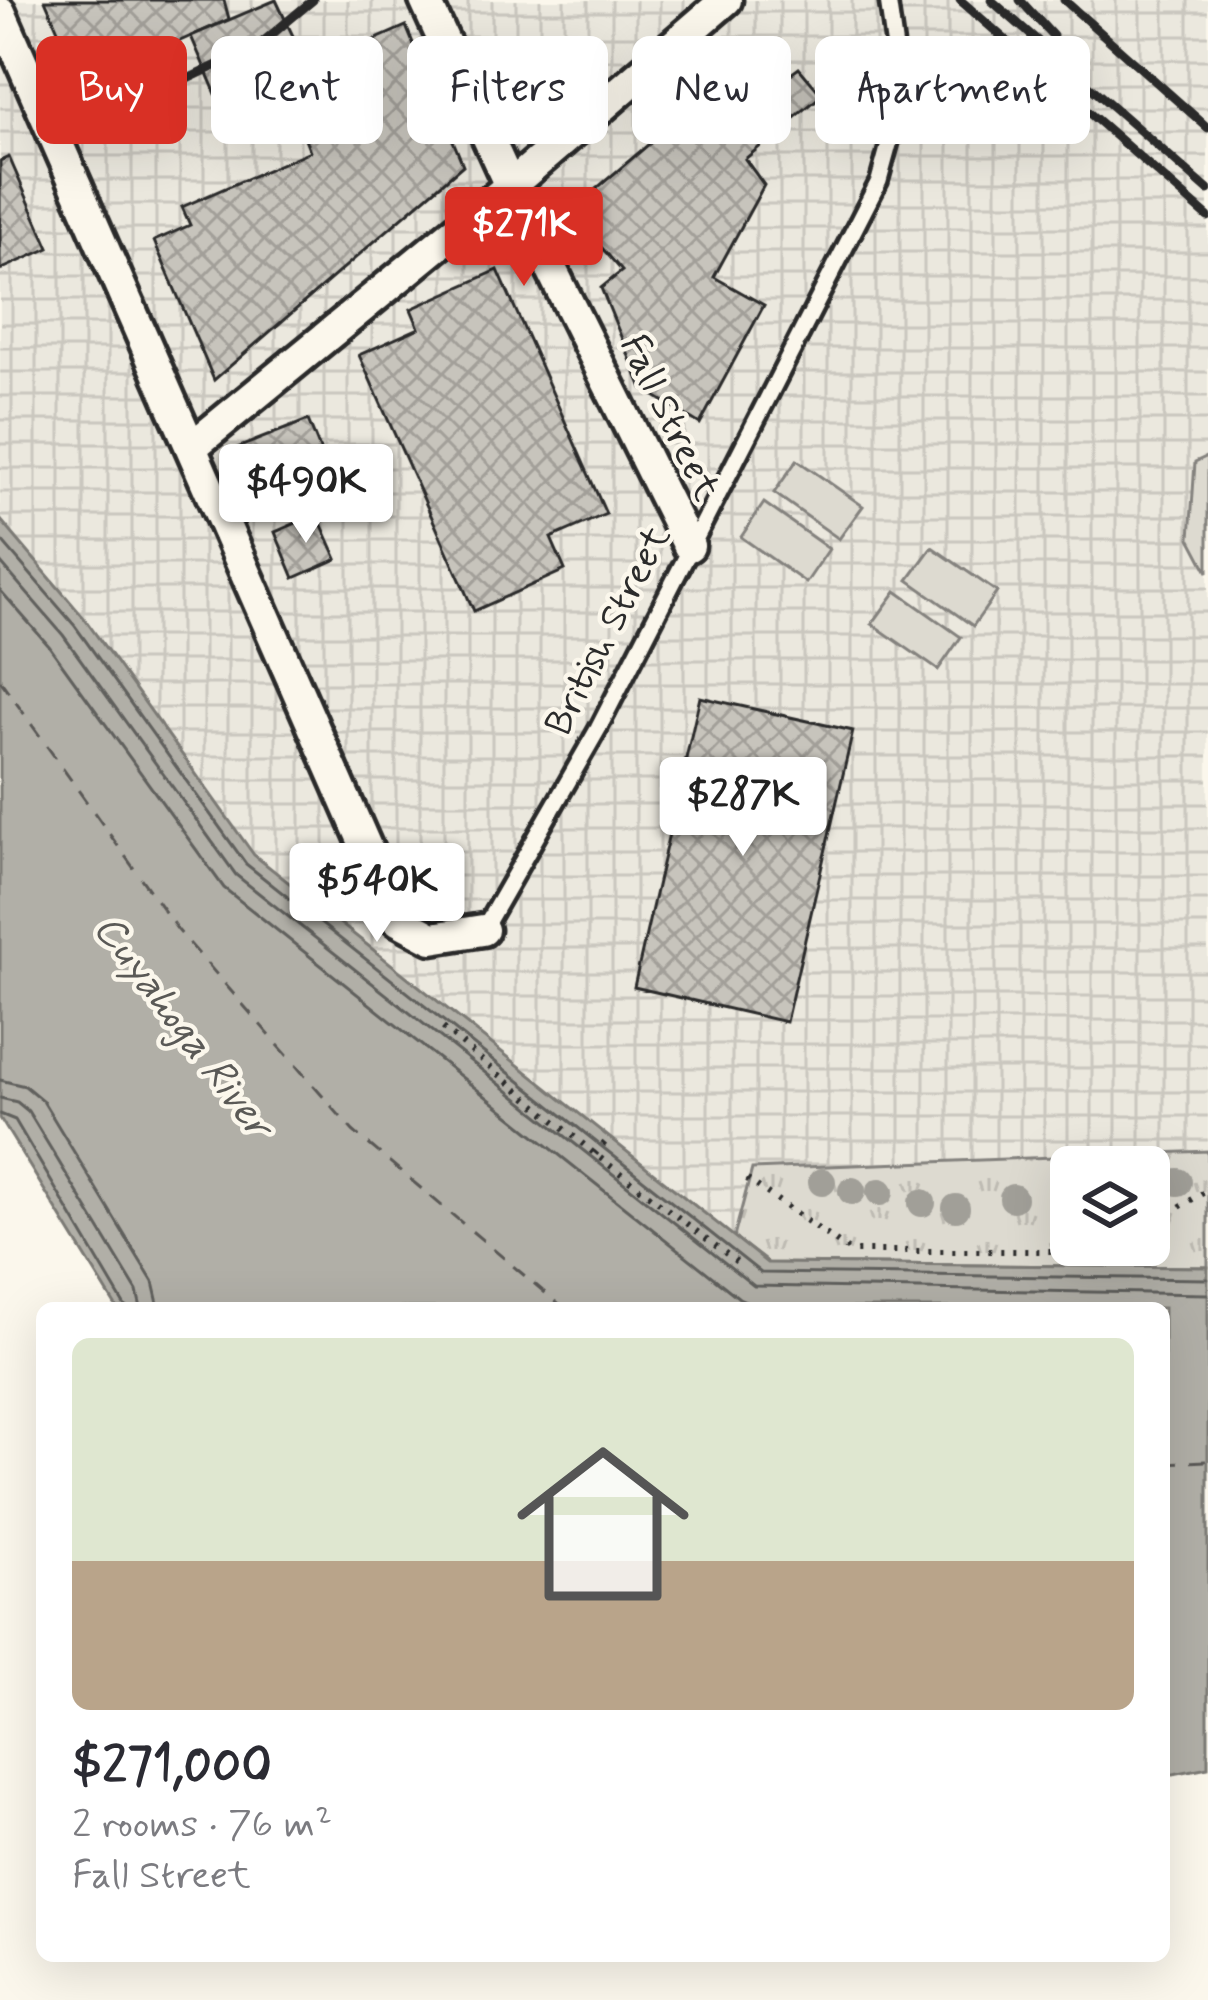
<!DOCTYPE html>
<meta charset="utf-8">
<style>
:root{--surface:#fff;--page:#f7f7f7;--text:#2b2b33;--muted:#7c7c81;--line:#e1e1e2;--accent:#d93025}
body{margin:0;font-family:Mynerve,sans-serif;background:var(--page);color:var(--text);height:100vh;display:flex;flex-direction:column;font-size:45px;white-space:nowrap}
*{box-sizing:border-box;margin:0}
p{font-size:39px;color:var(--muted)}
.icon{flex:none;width:66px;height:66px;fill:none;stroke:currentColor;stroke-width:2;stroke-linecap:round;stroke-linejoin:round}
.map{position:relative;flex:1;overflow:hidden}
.panel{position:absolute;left:36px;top:1302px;width:1134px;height:660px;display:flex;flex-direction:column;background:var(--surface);border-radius:18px;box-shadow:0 12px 48px #0002}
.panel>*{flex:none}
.hud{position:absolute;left:36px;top:36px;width:1137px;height:108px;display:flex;gap:24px}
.buttons{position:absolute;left:1050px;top:1146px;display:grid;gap:24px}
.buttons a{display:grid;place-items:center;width:120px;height:120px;border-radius:18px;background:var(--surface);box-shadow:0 12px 48px #0002;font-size:60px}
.price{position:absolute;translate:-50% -102px;padding:0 27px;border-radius:12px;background:#fff;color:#222;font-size:39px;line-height:78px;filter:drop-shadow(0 3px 6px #0008)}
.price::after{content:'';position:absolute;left:50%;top:72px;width:36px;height:27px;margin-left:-18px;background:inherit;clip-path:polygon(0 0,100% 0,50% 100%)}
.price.active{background:var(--accent);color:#fff}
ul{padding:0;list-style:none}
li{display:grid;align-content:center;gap:24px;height:636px;padding:0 36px}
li+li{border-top:3px solid var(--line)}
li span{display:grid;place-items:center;height:372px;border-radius:18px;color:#555}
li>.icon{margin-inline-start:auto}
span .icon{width:216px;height:216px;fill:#fffc;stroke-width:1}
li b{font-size:51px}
.pill{padding:0 42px;border-radius:18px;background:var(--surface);box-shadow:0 12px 48px #0002;font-size:42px;line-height:108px}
.pill.active{background:var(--accent);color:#fff}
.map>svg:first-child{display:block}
</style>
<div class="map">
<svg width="1208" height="2000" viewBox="0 0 1208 2000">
<defs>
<pattern id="industrial-grid" width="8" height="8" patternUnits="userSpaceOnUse" patternTransform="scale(3)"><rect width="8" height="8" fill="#ebe8de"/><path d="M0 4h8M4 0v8" fill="none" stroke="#cac7bf"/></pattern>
<pattern id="park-tufts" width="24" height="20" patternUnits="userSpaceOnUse" patternTransform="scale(3)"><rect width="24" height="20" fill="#dddad0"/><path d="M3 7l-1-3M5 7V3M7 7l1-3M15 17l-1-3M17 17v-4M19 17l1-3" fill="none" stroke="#bebbb3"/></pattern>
<pattern id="building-cross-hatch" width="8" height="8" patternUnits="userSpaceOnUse" patternTransform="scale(3)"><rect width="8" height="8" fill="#c7c4bc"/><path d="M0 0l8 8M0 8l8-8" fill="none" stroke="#a29f99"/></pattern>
</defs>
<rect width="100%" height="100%" fill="#fbf7ec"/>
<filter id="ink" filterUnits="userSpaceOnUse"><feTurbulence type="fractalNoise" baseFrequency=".00833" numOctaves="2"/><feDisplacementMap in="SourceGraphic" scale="24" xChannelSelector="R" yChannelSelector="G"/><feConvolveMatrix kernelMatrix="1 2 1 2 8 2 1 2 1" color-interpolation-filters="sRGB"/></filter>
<g filter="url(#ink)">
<!-- industrial -->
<path fill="url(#industrial-grid)" d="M0 0H1208V1151L753 1169 734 1237 254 855 84 618 0 519Z"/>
<!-- park -->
<path fill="url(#park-tufts)" stroke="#84827e" stroke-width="3" fill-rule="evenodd" d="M1208 1151V1267L768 1263 734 1237 752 1169ZM1071 1167H1149V1245H1071Z"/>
<!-- pitch -->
<g fill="#dddad0" stroke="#84827e" stroke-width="3">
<path d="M1208 456V572L1190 538 1195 462Z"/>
<path d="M797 460 863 506 839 539 774 493Z"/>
<path d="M764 503 829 549 806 583 741 537Z"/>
<path d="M932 547 997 592 973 626 908 580Z"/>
<path d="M896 591 961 637 938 670 872 624Z"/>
</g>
<!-- water -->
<path fill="#b1afa7" stroke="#7b7a75" stroke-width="3" d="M0 519 84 618 254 855 767 1263 1208 1267V1767L1164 1776V1308H117L0 1118Z"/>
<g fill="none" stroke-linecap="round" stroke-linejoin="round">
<!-- shore -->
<g stroke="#61605d" stroke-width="3">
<path d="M0 539 75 626 246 864 761 1273 1208 1279"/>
<path d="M0 562 63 635 236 875 754 1286 1208 1294"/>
<path d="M0 590 49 646 224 888 739 1298 757 1306 785 1308"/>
<path d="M0 1080 25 1086 43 1101 153 1282 159 1308"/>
<path d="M0 1098 17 1102 28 1111 137 1291 141 1308"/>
<path d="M0 1114 15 1120 126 1308"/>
</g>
<!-- ferry -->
<g stroke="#5a5956" stroke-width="3" stroke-dasharray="15 12" stroke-linecap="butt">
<path d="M0 680 177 929 353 1131 563 1308"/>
<path d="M1164 1463 1208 1461"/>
</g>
</g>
<!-- building -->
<g fill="url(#building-cross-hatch)" stroke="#2b2b2b" stroke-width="3">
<path d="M45 0H224L229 19 82 85Z"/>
<path d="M276 0 302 55 216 94 191 36Z"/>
<path d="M406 26 463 165 214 380 154 241 190 225 182 207 310 151 282 81Z"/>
<path d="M748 60 773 87 799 68 822 95 745 159 764 185 714 277 764 305 700 424 642 388 601 288 622 271 570 211Z"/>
<path d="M9 157 49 248 0 270V161Z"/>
<path d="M498 270 606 514 551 538 565 570 474 611 359 355 419 328 411 309Z"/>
<path d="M308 420 321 452 296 462 301 470 256 494 237 448Z"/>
<path d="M317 514 337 559 294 578 275 532Z"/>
<path d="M700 697 853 731 786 1022 634 987Z"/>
</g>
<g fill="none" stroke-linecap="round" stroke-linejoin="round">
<!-- service casing -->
<g stroke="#2b2b2b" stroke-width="24">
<path id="service" d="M483 930 598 729 879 181 902 97 888 0"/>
</g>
<!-- minor casing -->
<g stroke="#2b2b2b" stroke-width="39">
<g id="minor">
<path d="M425 0 510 186 689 546"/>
<path d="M0 12 398 920 432 938 483 930"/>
<path d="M193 446 510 186 726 0"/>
</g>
</g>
<!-- path -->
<g stroke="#2b2b2b" stroke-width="6" stroke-dasharray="3 9" stroke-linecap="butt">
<path d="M443 1028 595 1154 737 1262"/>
<path d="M595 1154 608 1139"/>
<path d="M747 1179 850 1251H1110L1119 1245"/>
<path d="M1149 1225 1208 1190"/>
</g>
<!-- service -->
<use href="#service" stroke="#fbf7ec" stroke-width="15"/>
<!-- minor -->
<use href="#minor" stroke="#fbf7ec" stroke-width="30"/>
<!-- rail -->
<g stroke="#2b2b2b" stroke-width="9">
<path d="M960 0 1208 217"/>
<path d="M991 0 1208 190"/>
<path d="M1020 0 1053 36"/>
<path d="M1064 0 1208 128"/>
<path d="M97 122 259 45 313 0"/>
</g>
</g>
<!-- trees -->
<g fill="#a19f98">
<circle cx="822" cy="1182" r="14"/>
<circle cx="1178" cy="1182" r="14"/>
<circle cx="852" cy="1191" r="14"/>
<circle cx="880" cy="1192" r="14"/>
<circle cx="1013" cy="1198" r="14"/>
<circle cx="922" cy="1203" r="14"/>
<circle cx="956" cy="1208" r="14"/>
</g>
</g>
<g text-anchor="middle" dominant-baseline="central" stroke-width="9" stroke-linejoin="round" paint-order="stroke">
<!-- street labels -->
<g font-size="39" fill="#2b2b2b" stroke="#fbf7ec">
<text transform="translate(669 418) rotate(64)">Fall Street</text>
<text transform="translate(609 631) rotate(-63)">British Street</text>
</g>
<!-- water labels -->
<g font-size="42" font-style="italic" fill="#5a5956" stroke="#fbf7ec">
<text transform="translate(182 1027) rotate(53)">Cuyahoga River</text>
</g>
</g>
</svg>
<div class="buttons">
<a><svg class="icon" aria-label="layers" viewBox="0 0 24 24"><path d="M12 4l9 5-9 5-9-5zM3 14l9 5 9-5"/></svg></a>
</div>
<b class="price active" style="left:524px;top:289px">$271K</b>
<b class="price" style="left:306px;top:546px">$490K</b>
<b class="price" style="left:743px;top:859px">$287K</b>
<b class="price" style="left:377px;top:945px">$540K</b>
<div class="hud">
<a class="pill active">Buy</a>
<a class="pill">Rent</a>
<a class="pill">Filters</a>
<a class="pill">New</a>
<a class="pill">Apartment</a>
</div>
<section class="panel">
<ul>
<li><span style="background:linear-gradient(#dfe7d0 60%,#b9a48a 0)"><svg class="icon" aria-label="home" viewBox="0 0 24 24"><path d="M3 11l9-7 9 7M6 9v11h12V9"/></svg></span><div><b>$271,000</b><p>2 rooms · 76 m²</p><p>Fall Street</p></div></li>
</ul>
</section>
</div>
